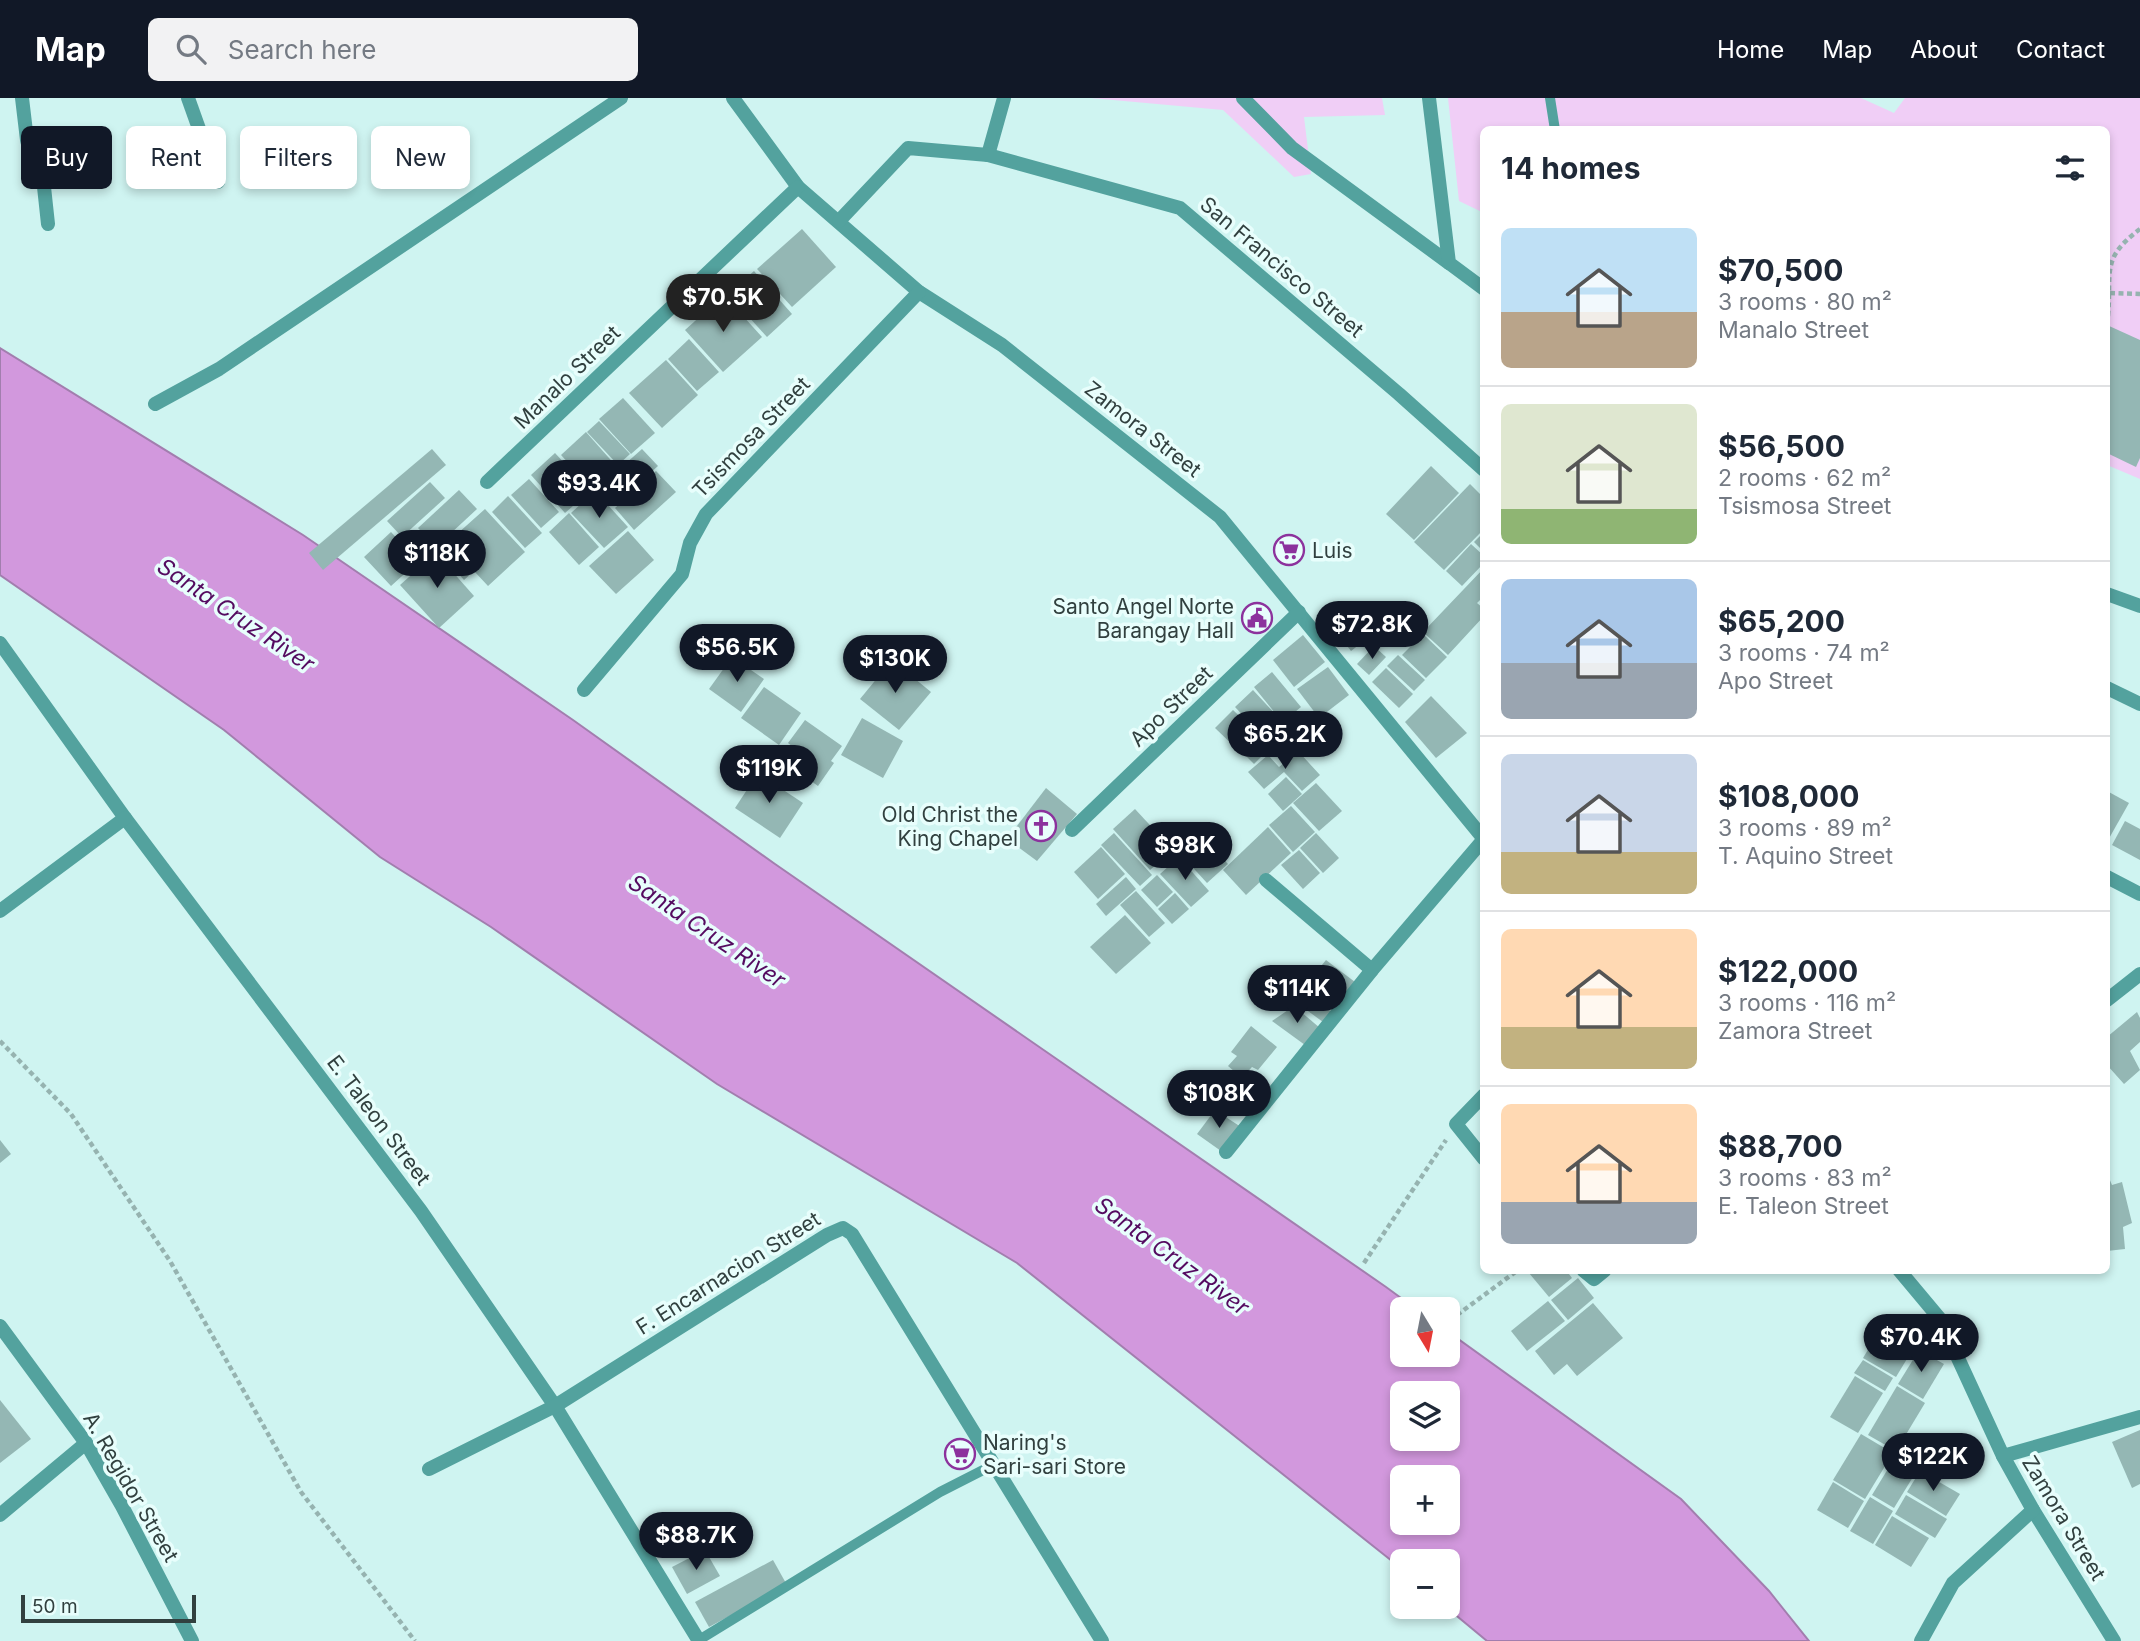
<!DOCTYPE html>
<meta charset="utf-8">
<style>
:root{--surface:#fff;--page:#f2f2f3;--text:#1f2937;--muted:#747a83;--line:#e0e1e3;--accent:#111827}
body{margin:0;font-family:Inter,sans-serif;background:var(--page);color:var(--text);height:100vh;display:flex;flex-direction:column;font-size:26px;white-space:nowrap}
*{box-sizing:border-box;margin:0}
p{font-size:23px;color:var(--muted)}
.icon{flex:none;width:38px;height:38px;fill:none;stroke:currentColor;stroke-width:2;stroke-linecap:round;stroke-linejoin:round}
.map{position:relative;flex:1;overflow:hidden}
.panel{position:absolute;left:1480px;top:28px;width:630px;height:1148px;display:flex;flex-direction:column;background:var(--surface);border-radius:10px;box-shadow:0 4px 10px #0003}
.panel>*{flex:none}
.banner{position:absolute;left:21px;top:28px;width:665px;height:63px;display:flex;gap:14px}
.needle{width:46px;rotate:170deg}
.buttons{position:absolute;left:1390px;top:1199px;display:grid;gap:14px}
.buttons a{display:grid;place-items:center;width:70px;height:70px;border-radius:10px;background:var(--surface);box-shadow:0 4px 10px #0003;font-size:35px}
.scale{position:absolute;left:21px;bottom:18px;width:175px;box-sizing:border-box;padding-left:7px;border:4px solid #31403f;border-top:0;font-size:19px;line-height:24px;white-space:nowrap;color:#31403f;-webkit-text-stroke:5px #e8fefc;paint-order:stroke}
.price{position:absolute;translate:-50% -60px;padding:0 16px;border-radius:24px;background:var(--accent);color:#fff;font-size:23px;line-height:46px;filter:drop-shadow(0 2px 4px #0008)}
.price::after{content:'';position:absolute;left:50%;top:42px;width:21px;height:16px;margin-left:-10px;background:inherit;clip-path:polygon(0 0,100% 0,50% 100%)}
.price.active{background:#222;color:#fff}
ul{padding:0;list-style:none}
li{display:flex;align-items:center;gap:21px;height:175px;padding:0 21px}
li+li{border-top:2px solid var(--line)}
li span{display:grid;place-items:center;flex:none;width:196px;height:140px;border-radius:10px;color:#555}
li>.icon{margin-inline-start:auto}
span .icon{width:84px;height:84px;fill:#fffc;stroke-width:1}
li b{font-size:30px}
h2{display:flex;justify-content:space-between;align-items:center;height:84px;padding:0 21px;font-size:30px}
.pill{padding:0 24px;border-radius:10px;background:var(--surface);box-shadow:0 4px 10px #0003;font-size:24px;line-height:63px}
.pill.active{background:var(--accent);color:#fff}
header{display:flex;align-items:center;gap:42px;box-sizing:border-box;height:98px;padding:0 35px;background:var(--accent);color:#fff}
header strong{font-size:33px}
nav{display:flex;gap:38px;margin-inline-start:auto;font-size:24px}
.search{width:490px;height:63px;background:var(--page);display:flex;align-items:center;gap:18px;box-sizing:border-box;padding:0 24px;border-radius:10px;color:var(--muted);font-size:26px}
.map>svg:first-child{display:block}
</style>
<header>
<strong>Map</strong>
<div class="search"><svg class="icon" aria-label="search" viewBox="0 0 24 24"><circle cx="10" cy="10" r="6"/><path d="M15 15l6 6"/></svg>Search here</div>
<nav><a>Home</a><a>Map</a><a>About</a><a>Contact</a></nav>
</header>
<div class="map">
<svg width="2140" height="1543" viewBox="0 0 2140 1543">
<rect width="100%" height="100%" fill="#cff4f1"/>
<!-- green -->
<g fill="#f0cef6">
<path d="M1091 0H1382L1385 17 1304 19 1311 76 1294 79 1223 12Z"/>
<path d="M1448 0H1861L1894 15 1905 0H2140V381L2107 367V32H1484V115L1459 103Z"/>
</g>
<!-- water -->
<path fill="#d298dd" stroke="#a27eae" stroke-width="2" fill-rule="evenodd" d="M0 250 303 437 573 622 775 766 1386 1189 1416 1211H1402V1256H1447V1233L1681 1401 1769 1493 1809 1543H1487L1446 1509 1447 1463H1402V1471L1017 1165 717 986 491 829 380 759 224 632 0 477ZM1402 1295H1447V1340H1402ZM1402 1379H1447V1424H1402Z"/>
<!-- building -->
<g fill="#94b7b4">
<path d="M802 131 836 169 792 209 757 171Z"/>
<path d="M754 173 792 216 767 239 728 196Z"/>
<path d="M724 197 762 239 723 274 685 232Z"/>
<path d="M2107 227 2140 242V360L2136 369 2107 355Z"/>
<path d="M689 241 719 274 697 293 668 261Z"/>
<path d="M666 262 698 297 662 330 629 295Z"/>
<path d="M623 300 655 335 631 356 599 321Z"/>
<path d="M599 323 630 356 618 367 587 334Z"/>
<path d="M586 334 617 369 592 391 561 357Z"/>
<path d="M432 351 446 367 323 472 309 455Z"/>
<path d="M642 351 658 368 613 408 598 390Z"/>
<path d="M555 355 590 393 565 415 531 377Z"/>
<path d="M1431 368 1459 395 1414 442 1386 416Z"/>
<path d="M656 373 676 394 634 432 615 410Z"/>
<path d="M529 381 559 414 541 430 511 397Z"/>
<path d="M430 384 445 400 402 439 387 423Z"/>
<path d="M1470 386 1484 400V431L1444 472 1414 444Z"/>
<path d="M459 392 477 411 436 449 418 430Z"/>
<path d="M595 393 628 429 604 450 571 415Z"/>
<path d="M508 398 542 435 525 450 492 414Z"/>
<path d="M485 411 525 454 488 488 474 473 464 482 438 453Z"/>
<path d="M569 415 599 449 579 467 549 434Z"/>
<path d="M628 433 654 462 616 496 589 468Z"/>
<path d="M391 434 403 447 418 434 433 450 391 488 364 459Z"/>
<path d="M1484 434V454L1474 444Z"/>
<path d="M1471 446 1484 458V465L1462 488 1446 473Z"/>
<path d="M436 455 474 498 439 530 400 487Z"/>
<path d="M1484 470V498L1477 505 1484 511V518L1448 557 1423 534Z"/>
<path d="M1256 506 1271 522 1258 534 1243 518Z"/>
<path d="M1356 523 1369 539 1351 553 1338 536Z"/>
<path d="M1423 536 1447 559 1426 580 1402 557Z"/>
<path d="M1303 537 1325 564 1294 589 1273 562Z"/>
<path d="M1374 548 1386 559 1369 577 1357 566Z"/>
<path d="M1398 557 1425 582 1414 593 1387 568Z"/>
<path d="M732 559 764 581 741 614 709 591Z"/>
<path d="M892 562 931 594 899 632 860 601Z"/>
<path d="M1328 569 1349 597 1319 620 1297 591Z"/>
<path d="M1386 570 1413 596 1399 610 1372 584Z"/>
<path d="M1272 574 1301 609 1283 624 1303 645 1285 662 1235 609 1253 592 1279 620 1254 589Z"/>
<path d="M764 589 801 615 779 647 741 620Z"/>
<path d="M1431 598 1467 635 1436 660 1405 624Z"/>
<path d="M1233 612 1258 636 1240 654 1215 630Z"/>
<path d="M862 620 903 643 883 680 841 657Z"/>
<path d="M805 622 842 648 831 663 834 665 818 688 783 663 793 649 788 645Z"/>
<path d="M1259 639 1270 650 1254 666 1243 655Z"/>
<path d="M1298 653 1320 677 1302 693 1284 674 1264 691 1248 674 1268 657 1279 669Z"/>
<path d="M758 675 803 705 780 740 735 710Z"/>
<path d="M1286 679 1302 696 1283 713 1268 696Z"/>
<path d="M1316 685 1342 713 1319 733 1293 705Z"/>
<path d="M1046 690 1077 716 1037 763 1007 741Z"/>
<path d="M2107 693 2129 705 2107 744Z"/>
<path d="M1291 708 1315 734 1293 754 1269 727Z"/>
<path d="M1135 711 1173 752 1150 772 1113 731Z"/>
<path d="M2125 723 2140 731V762L2112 747Z"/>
<path d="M1268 729 1291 755 1246 797 1223 772Z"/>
<path d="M1196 732 1228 766 1207 785 1175 750Z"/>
<path d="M1114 735 1152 777 1140 788 1101 747Z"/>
<path d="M1316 735 1339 760 1323 775 1300 750Z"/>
<path d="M1101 749 1125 776 1098 801 1074 774Z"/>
<path d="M1299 752 1320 775 1303 791 1281 767Z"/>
<path d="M1179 759 1209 793 1191 809 1160 776Z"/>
<path d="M1157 777 1173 794 1157 809 1141 792Z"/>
<path d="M1126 779 1136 791 1106 818 1096 806Z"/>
<path d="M1136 793 1165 825 1149 839 1120 807Z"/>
<path d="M1175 795 1189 811 1172 826 1158 811Z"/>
<path d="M1125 817 1151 845 1116 876 1090 849Z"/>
<path d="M1326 862 1355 884 1336 911 1305 888Z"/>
<path d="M1310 896 1332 914 1323 924 1297 905Z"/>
<path d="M1294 908 1320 930 1305 947 1272 923Z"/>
<path d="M2137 914 2140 920V944L2130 953 2140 972 2124 986 2107 967V939Z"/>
<path d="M1251 928 1277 949 1258 972 1252 969 1242 980 1228 968 1237 958 1231 954Z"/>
<path d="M1215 1012 1241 1029 1221 1053 1197 1036Z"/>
<path d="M0 1042 11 1056 0 1065Z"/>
<path d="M2107 1075 2112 1087 2122 1084 2132 1125 2123 1129 2125 1151 2107 1153Z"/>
<path d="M1533 1172H1566L1572 1180 1549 1199 1529 1175Z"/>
<path d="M1578 1180 1594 1200 1568 1222 1551 1202Z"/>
<path d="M1548 1203 1565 1223 1527 1253 1511 1233Z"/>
<path d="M1593 1205 1623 1240 1577 1278 1567 1266 1554 1277 1535 1253Z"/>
<path d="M1886 1222 1919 1241 1896 1279 1863 1260Z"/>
<path d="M1919 1252 1944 1266 1923 1301 1898 1286Z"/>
<path d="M1863 1262 1893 1280 1885 1293 1854 1275Z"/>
<path d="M1855 1278 1883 1295 1858 1335 1830 1319Z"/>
<path d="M1897 1288 1925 1305 1896 1353 1868 1337Z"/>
<path d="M0 1302 31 1341 0 1365Z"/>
<path d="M2140 1332V1386L2132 1390 2112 1344Z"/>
<path d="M1861 1336 1893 1355 1865 1401 1833 1382Z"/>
<path d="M1894 1361 1916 1374 1894 1410 1872 1397Z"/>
<path d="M1920 1373 1960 1396 1946 1418 1907 1394Z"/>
<path d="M1833 1384 1864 1403 1848 1430 1817 1412Z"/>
<path d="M1906 1397 1947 1421 1935 1440 1895 1416Z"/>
<path d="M1870 1399 1893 1413 1873 1446 1850 1433Z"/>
<path d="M1892 1418 1929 1440 1911 1469 1875 1447Z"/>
<path d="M705 1452 720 1478 687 1496 672 1469Z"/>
<path d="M773 1462 787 1487 709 1529 695 1504Z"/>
</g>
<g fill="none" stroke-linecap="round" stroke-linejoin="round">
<!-- path -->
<g stroke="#96b3b0" stroke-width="4.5" stroke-dasharray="5 3.5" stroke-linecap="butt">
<path d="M2110 195 2140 196"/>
<path d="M2108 218C2112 174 2100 161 2140 131"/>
<path d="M0 943 71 1016 170 1163 301 1394 415 1543"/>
<path d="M1364 1165 1446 1042"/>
<path d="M1457 1217 1518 1172"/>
</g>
<!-- lane -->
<g stroke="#53a29e" stroke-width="10">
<path d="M1550 0 1555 32"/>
<path d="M699 1542 940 1394 993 1367"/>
</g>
<!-- street -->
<g stroke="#53a29e" stroke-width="14">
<path d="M22 0 27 42 32 63 44 89 48 126"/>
<path d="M188 0 218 84"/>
<path d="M733 0 798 89 919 194 1002 247 1220 419 1484 741"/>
<path d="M1243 0 1292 50 1449 165"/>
<path d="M1429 0 1449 165 1484 191"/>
<path d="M988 57 1004 0"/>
<path d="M839 123 908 50 988 57 1180 110 1399 296 1484 372"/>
<path d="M155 306 219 271 621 0"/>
<path d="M487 384 798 89"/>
<path d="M2107 496 2140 508"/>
<path d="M0 545 125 720 421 1113 555 1308 699 1543"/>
<path d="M2107 590 2140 606"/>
<path d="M584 592 682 476 690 445 706 416 919 194"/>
<path d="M1072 732 1299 514"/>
<path d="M2107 779 2140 796"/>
<path d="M1266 782 1372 872"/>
<path d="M0 813 125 720"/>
<path d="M2107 902 2140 876"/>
<path d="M1484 997 1456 1026 1484 1061"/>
<path d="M1226 1054 1372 872 1484 741"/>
<path d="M1583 1172 1594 1181 1605 1172"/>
<path d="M1899 1172 1940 1221 2003 1358 2033 1412 2114 1543"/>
<path d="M0 1228 86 1345 122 1408 192 1543"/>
<path d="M2003 1358 2140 1319"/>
<path d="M429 1371 555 1308 827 1137 843 1130 852 1136 1102 1543"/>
<path d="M0 1417 86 1345"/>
<path d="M1921 1543 1953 1485 2033 1412"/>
</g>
</g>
<!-- icons -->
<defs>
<g id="supermarket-ring" transform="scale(1.575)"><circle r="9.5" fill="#e8fefc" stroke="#8c329d" stroke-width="1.5"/><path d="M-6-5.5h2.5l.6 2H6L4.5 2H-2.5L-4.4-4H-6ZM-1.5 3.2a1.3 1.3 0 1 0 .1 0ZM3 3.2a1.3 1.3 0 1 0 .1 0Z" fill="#8c329d"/></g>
<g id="civic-ring" transform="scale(1.575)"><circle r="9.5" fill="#e8fefc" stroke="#8c329d" stroke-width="1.5"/><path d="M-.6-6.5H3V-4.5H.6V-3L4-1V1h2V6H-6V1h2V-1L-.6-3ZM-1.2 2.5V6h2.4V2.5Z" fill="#8c329d"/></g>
<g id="church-ring" transform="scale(1.575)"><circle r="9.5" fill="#e8fefc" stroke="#8c329d" stroke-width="1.5"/><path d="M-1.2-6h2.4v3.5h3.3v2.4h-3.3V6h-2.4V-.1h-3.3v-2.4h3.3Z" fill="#8c329d"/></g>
</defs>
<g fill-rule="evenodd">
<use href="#supermarket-ring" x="1289" y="452"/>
<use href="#civic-ring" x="1257" y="520"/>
<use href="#church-ring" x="1041" y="728"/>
<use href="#supermarket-ring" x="960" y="1356"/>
</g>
<g text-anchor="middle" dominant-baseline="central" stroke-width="7" stroke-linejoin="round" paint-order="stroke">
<!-- street labels -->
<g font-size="21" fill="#31403f" stroke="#e8fefc">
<text transform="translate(1282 169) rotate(40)">San Francisco Street</text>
<text transform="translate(567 279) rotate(-44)">Manalo Street</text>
<text transform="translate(1143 331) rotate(38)">Zamora Street</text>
<text transform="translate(751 339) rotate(-46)">Tsismosa Street</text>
<text transform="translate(1171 608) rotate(-44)">Apo Street</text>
<text transform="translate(379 1022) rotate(53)">E. Taleon Street</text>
<text transform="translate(728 1175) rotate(-32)">F. Encarnacion Street</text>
<text transform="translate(131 1389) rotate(60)">A. Regidor Street</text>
<text transform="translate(2064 1420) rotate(59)">Zamora Street</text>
</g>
<!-- poi labels -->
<g font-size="21" fill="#31403f" stroke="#e8fefc" text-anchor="start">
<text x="1312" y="452">Luis</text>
<text x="1234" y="508" text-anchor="end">Santo Angel Norte<tspan x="1234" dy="24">Barangay Hall</tspan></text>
<text x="1018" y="716" text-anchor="end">Old Christ the<tspan x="1018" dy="24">King Chapel</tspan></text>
<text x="983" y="1344">Naring's<tspan x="983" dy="24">Sari-sari Store</tspan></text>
</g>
<!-- water labels -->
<g font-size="23" font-style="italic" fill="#540b60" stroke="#e8fefc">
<text transform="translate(236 517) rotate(34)">Santa Cruz River</text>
<text transform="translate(707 833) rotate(34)">Santa Cruz River</text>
<text transform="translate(1172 1158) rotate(36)">Santa Cruz River</text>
</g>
</g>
</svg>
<div class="buttons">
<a><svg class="needle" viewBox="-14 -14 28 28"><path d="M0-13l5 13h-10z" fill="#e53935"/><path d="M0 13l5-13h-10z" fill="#747a83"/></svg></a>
<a><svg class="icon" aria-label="layers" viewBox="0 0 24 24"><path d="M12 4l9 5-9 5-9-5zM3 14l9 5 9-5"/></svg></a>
<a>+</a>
<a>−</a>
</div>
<div class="scale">50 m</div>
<b class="price active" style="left:723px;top:236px">$70.5K</b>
<b class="price" style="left:599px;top:422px">$93.4K</b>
<b class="price" style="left:437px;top:492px">$118K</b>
<b class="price" style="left:1372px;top:563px">$72.8K</b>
<b class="price" style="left:737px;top:586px">$56.5K</b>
<b class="price" style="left:895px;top:597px">$130K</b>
<b class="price" style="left:1285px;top:673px">$65.2K</b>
<b class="price" style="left:769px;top:707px">$119K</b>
<b class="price" style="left:1185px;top:784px">$98K</b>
<b class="price" style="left:1297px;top:927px">$114K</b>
<b class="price" style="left:1219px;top:1032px">$108K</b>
<b class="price" style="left:1921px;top:1276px">$70.4K</b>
<b class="price" style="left:1933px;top:1395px">$122K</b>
<b class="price" style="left:696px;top:1474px">$88.7K</b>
<div class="banner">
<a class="pill active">Buy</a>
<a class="pill">Rent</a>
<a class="pill">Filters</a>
<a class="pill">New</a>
</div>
<section class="panel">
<h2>14 homes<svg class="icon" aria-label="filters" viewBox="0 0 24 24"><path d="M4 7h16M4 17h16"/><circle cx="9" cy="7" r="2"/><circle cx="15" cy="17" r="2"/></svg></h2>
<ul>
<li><span style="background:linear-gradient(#bfe0f5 60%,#b9a48a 0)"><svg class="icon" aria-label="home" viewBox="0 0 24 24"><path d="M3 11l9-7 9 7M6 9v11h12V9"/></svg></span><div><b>$70,500</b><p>3 rooms · 80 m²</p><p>Manalo Street</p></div></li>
<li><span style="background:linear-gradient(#dfe7d0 75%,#8fb573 0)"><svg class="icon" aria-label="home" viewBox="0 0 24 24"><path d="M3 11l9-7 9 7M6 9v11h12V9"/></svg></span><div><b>$56,500</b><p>2 rooms · 62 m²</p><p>Tsismosa Street</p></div></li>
<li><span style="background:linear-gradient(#a9c7e8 60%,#9aa5b1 0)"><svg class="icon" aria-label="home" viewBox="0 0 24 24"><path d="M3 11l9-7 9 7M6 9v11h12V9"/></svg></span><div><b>$65,200</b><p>3 rooms · 74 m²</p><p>Apo Street</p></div></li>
<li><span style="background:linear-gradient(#c9d6e8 70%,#c2b280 0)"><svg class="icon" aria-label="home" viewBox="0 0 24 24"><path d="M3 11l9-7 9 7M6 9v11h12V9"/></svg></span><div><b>$108,000</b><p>3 rooms · 89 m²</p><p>T. Aquino Street</p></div></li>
<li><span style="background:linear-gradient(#ffd9b3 70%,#c2b280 0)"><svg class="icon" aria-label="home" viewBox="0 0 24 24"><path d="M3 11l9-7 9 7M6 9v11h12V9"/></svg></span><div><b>$122,000</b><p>3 rooms · 116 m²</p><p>Zamora Street</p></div></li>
<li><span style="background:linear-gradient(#ffd9b3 70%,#9aa5b1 0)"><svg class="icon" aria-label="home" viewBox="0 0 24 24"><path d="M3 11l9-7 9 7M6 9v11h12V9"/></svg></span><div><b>$88,700</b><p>3 rooms · 83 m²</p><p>E. Taleon Street</p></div></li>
</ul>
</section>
</div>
